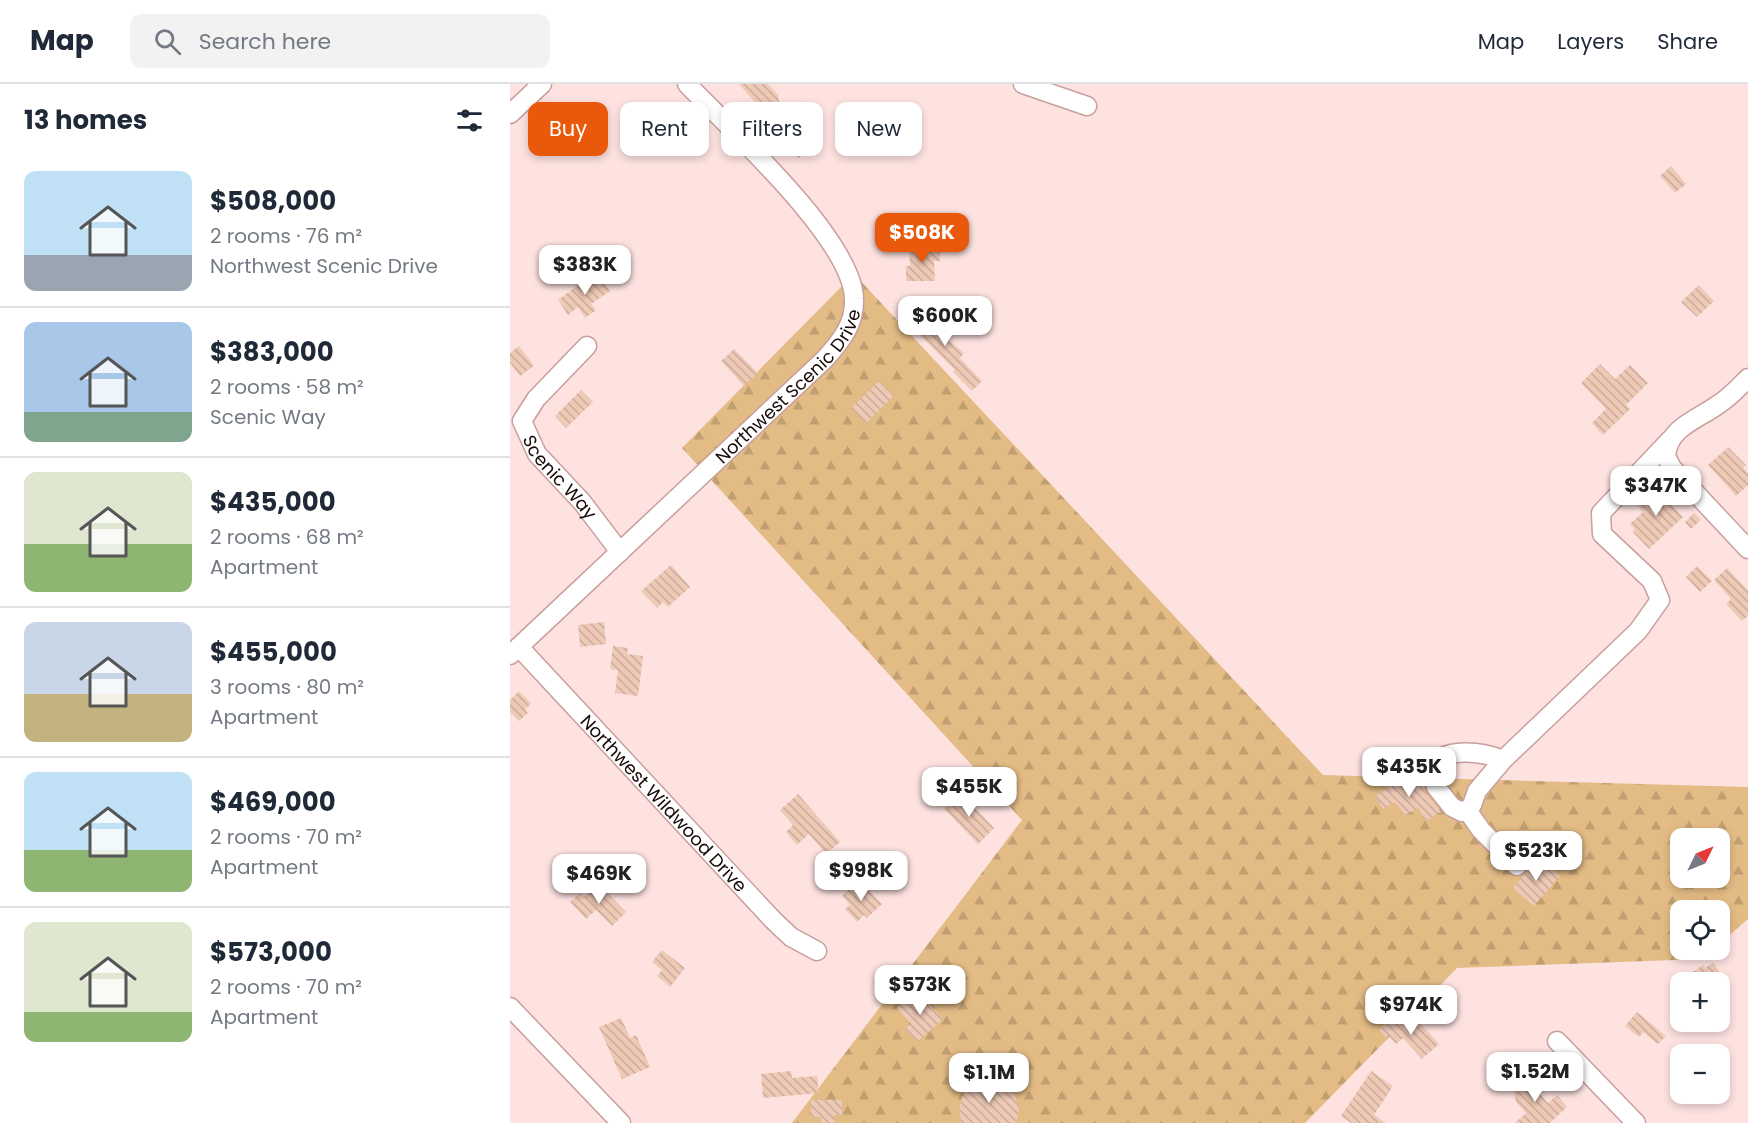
<!DOCTYPE html>
<meta charset="utf-8">
<style>
:root{--surface:#fff;--page:#f2f2f3;--text:#1f2937;--muted:#747a83;--line:#e0e1e3;--accent:#ea580c}
body{margin:0;font-family:Poppins,sans-serif;background:var(--page);color:var(--text);height:100vh;display:flex;flex-direction:column;font-size:22px;white-space:nowrap}
*{box-sizing:border-box;margin:0}
p{font-size:20px;color:var(--muted)}
.icon{flex:none;width:33px;height:33px;fill:none;stroke:currentColor;stroke-width:2;stroke-linecap:round;stroke-linejoin:round}
.map{position:relative;flex:1;overflow:hidden}
.details{display:flex;flex-direction:column;background:var(--surface);width:510px}
.details>*{flex:none}
.top-card{position:absolute;left:18px;top:18px;width:570px;height:54px;display:flex;gap:12px}
.needle{width:39px;rotate:47deg}
.tools{position:absolute;left:1160px;top:744px;display:grid;gap:12px}
.tools a{display:grid;place-items:center;width:60px;height:60px;border-radius:12px;background:var(--surface);box-shadow:0 3px 9px #0003;font-size:30px}
.price{position:absolute;translate:-50% -51px;padding:0 14px;border-radius:12px;background:#fff;color:#222;font-size:20px;line-height:39px;filter:drop-shadow(0 2px 3px #0008)}
.price::after{content:'';position:absolute;left:50%;top:36px;width:18px;height:14px;margin-left:-9px;background:inherit;clip-path:polygon(0 0,100% 0,50% 100%)}
.price.selected{background:var(--accent);color:#fff}
ul{padding:0;list-style:none}
li{display:flex;align-items:center;gap:18px;height:150px;padding:0 24px}
li+li{border-top:2px solid var(--line)}
li span{display:grid;place-items:center;flex:none;width:168px;height:120px;border-radius:12px;color:#555}
li>.icon{margin-inline-start:auto}
span .icon{width:72px;height:72px;fill:#fffc;stroke-width:1}
li b{font-size:26px}
h2{display:flex;justify-content:space-between;align-items:center;height:72px;padding:0 24px;font-size:26px}
.tag{padding:0 21px;border-radius:12px;background:var(--surface);box-shadow:0 3px 9px #0003;font-size:21px;line-height:54px}
.tag.selected{background:var(--accent);color:#fff}
header{display:flex;align-items:center;gap:36px;box-sizing:border-box;height:84px;padding:0 30px;background:var(--surface);border-bottom:2px solid var(--line)}
header strong{font-size:28px}
nav{display:flex;gap:33px;margin-inline-start:auto;font-size:21px}
.search{width:420px;height:54px;background:var(--page);display:flex;align-items:center;gap:15px;box-sizing:border-box;padding:0 21px;border-radius:12px;color:var(--muted);font-size:22px}
main{display:flex;flex:1;min-height:0}
.map>svg:first-child{display:block}
</style>
<header>
<strong>Map</strong>
<div class="search"><svg class="icon" aria-label="search" viewBox="0 0 24 24"><circle cx="10" cy="10" r="6"/><path d="M15 15l6 6"/></svg>Search here</div>
<nav><a>Map</a><a>Layers</a><a>Share</a></nav>
</header>
<main>
<section class="details">
<h2>13 homes<svg class="icon" aria-label="filters" viewBox="0 0 24 24"><path d="M4 7h16M4 17h16"/><circle cx="9" cy="7" r="2"/><circle cx="15" cy="17" r="2"/></svg></h2>
<ul>
<li><span style="background:linear-gradient(#bfe0f5 70%,#9aa5b1 0)"><svg class="icon" aria-label="home" viewBox="0 0 24 24"><path d="M3 11l9-7 9 7M6 9v11h12V9"/></svg></span><div><b>$508,000</b><p>2 rooms · 76 m²</p><p>Northwest Scenic Drive</p></div></li>
<li><span style="background:linear-gradient(#a9c7e8 75%,#7fa58c 0)"><svg class="icon" aria-label="home" viewBox="0 0 24 24"><path d="M3 11l9-7 9 7M6 9v11h12V9"/></svg></span><div><b>$383,000</b><p>2 rooms · 58 m²</p><p>Scenic Way</p></div></li>
<li><span style="background:linear-gradient(#dfe7d0 60%,#8fb573 0)"><svg class="icon" aria-label="home" viewBox="0 0 24 24"><path d="M3 11l9-7 9 7M6 9v11h12V9"/></svg></span><div><b>$435,000</b><p>2 rooms · 68 m²</p><p>Apartment</p></div></li>
<li><span style="background:linear-gradient(#c9d6e8 60%,#c2b280 0)"><svg class="icon" aria-label="home" viewBox="0 0 24 24"><path d="M3 11l9-7 9 7M6 9v11h12V9"/></svg></span><div><b>$455,000</b><p>3 rooms · 80 m²</p><p>Apartment</p></div></li>
<li><span style="background:linear-gradient(#bfe0f5 65%,#8fb573 0)"><svg class="icon" aria-label="home" viewBox="0 0 24 24"><path d="M3 11l9-7 9 7M6 9v11h12V9"/></svg></span><div><b>$469,000</b><p>2 rooms · 70 m²</p><p>Apartment</p></div></li>
<li><span style="background:linear-gradient(#dfe7d0 75%,#8fb573 0)"><svg class="icon" aria-label="home" viewBox="0 0 24 24"><path d="M3 11l9-7 9 7M6 9v11h12V9"/></svg></span><div><b>$573,000</b><p>2 rooms · 70 m²</p><p>Apartment</p></div></li>
</ul>
</section>
<div class="map">
<svg width="1238" height="1039" viewBox="0 0 1238 1039">
<defs>
<pattern id="forest-firs" width="22" height="20" patternUnits="userSpaceOnUse" patternTransform="scale(1.5)"><rect width="22" height="20" fill="#e3bb85"/><path d="M5 1l3.5 6h-7zM16 11l3.5 6h-7z" fill="#c29f71"/></pattern>
<pattern id="building-back-hatch" width="6" height="6" patternUnits="userSpaceOnUse" patternTransform="scale(1.5)"><rect width="6" height="6" fill="#eec9b6"/><path d="M-1 5l2 2M0 0l6 6M5-1l2 2" fill="none" stroke="#cbab9b"/></pattern>
</defs>
<rect width="100%" height="100%" fill="#fde2e0"/>
<!-- forest -->
<path fill="url(#forest-firs)" fill-rule="evenodd" d="M344 190 813 691 1238 703V835L1209 860V826H1170V866H1203L1192 875 947 884 795 1039H282L512 736 172 364ZM1170 754H1209V794H1170Z"/>
<!-- building -->
<g fill="url(#building-back-hatch)">
<path d="M229 0H258L268 11 270 24 278 22 281 33 251 39 248 22Z"/>
<path d="M286 36 290 41 293 38 307 57 289 74 276 59 278 57 271 50Z"/>
<path d="M1161 82 1176 100 1165 109 1150 92Z"/>
<path d="M417 163V165L430 164V177H424L425 197H396V182H400L399 165Z"/>
<path d="M86 188 100 207 81 220 86 226 75 234 68 223 58 231 48 216Z"/>
<path d="M1189 201 1204 217 1187 233 1171 218Z"/>
<path d="M417 225 440 248 435 253 454 269 450 274 472 297 462 307 443 288 445 286 400 241Z"/>
<path d="M9 262 24 282 10 292 0 279V269Z"/>
<path d="M224 265 248 289 234 302 211 277Z"/>
<path d="M1090 280 1105 295 1120 281 1138 299 1116 321 1120 325 1093 351 1082 339 1096 325 1071 299Z"/>
<path d="M369 297 384 312 356 339 341 324Z"/>
<path d="M71 306 83 318 56 344 45 332Z"/>
<path d="M1218 363 1236 381 1233 384 1238 389V401L1226 412 1198 381Z"/>
<path d="M1156 403 1165 411 1159 418 1173 433 1139 465 1123 448 1125 446 1120 440 1133 428 1128 422 1146 405 1150 409Z"/>
<path d="M1184 429 1191 436 1181 445 1175 438Z"/>
<path d="M161 481 180 503 158 523 153 518 147 524 131 507Z"/>
<path d="M1187 482 1202 497 1190 508 1176 493Z"/>
<path d="M1217 484 1238 506V532L1232 537 1216 520 1221 515 1204 496Z"/>
<path d="M94 538 96 560 70 563 68 541Z"/>
<path d="M103 562 118 564 117 570 133 572 128 612 105 609 108 586 100 585Z"/>
<path d="M9 607 21 619 15 626 18 629 9 637 0 628V616Z"/>
<path d="M909 690 917 710 931 728 915 737 908 724 895 731 885 718 873 725 865 712 895 693 897 697Z"/>
<path d="M450 709 484 744 468 760 434 725Z"/>
<path d="M288 710 330 758 316 770 299 750 287 761 276 748 283 741 270 726Z"/>
<path d="M1029 774 1050 792 1024 822 1003 804Z"/>
<path d="M349 796 372 820 357 834 354 831 347 838 335 825 340 821 332 812Z"/>
<path d="M88 799 116 828 102 842 86 826 76 835 60 818 70 809 74 813Z"/>
<path d="M152 866 175 884 160 903 147 892 152 886 142 878Z"/>
<path d="M1203 879 1213 893 1205 898H1182L1177 892 1193 881 1195 884Z"/>
<path d="M409 909 412 912 415 909 423 918 420 921 433 935 407 958 395 945 401 940 387 924 400 912 403 915Z"/>
<path d="M1127 928 1156 952 1148 960 1133 948 1129 953 1115 942Z"/>
<path d="M884 932 897 946 906 938 908 939 909 938 929 960 912 975 893 954 886 960 878 951 876 954 869 946Z"/>
<path d="M111 934 120 954 126 951 140 983 112 995 89 943Z"/>
<path d="M281 987 282 994 307 992 309 1009 253 1014 251 990Z"/>
<path d="M861 987 883 1002 864 1031 876 1039H841L831 1032Z"/>
<path d="M1020 991 1022 1001 1038 1019 1047 1011 1057 1023 1040 1039H1005L1016 1029 1006 1018 1002 994Z"/>
<path d="M479 995 494 1000 505 1011 509 1026 506 1039H452L449 1025 453 1010 464 999Z"/>
<path d="M301 1016H332V1031H324V1039H311V1033H301Z"/>
</g>
<g fill="none" stroke-linecap="round" stroke-linejoin="round">
<!-- minor casing -->
<g stroke="#c89f9c" stroke-width="21">
<g id="minor">
<path d="M513 0 577 22"/>
<path d="M0 30 32 0"/>
<path id="s1" d="M77 262 26 315 12 337 27 370 72 418 110 468"/>
<path d="M1238 294C1229 303 1220 313 1209 320 1189 335 1158 343 1156 372L1162 384 1238 465"/>
<path id="s2" d="M9 563 263 836 281 853 307 867"/>
<path id="s3" d="M0 571 315 275C331 257 345 240 344 215 343 156 219 44 177 0"/>
<path d="M993 676C974 668 932 661 922 685L926 703 942 723 952 728 957 726 962 721 967 707 993 676 1128 547 1150 516 1142 497 1092 450 1091 429 1160 356"/>
<path d="M957 726 971 746 1007 782"/>
<path d="M0 923 111 1039"/>
<path d="M1047 957 1126 1039"/>
</g>
</g>
<!-- minor -->
<use href="#minor" stroke="#fff" stroke-width="18"/>
</g>
<g text-anchor="middle" dominant-baseline="central" stroke-width="5" stroke-linejoin="round" paint-order="stroke">
<!-- street labels -->
<g font-size="18" fill="#160908" stroke="#fff">
<text stroke="none"><textPath href="#s3" startOffset="388">Northwest Scenic Drive</textPath></text>
<text stroke="none"><textPath href="#s1" startOffset="168">Scenic Way</textPath></text>
<text stroke="none"><textPath href="#s2" startOffset="213">Northwest Wildwood Drive</textPath></text>
</g>
</g>
</svg>
<div class="tools">
<a><svg class="needle" viewBox="-14 -14 28 28"><path d="M0-13l5 13h-10z" fill="#e53935"/><path d="M0 13l5-13h-10z" fill="#747a83"/></svg></a>
<a><svg class="icon" aria-label="locate" viewBox="0 0 24 24"><circle cx="12" cy="12" r="6"/><path d="M12 2v4M12 18v4M2 12h4M18 12h4"/></svg></a>
<a>+</a>
<a>−</a>
</div>
<b class="price selected" style="left:412px;top:180px">$508K</b>
<b class="price" style="left:75px;top:212px">$383K</b>
<b class="price" style="left:435px;top:263px">$600K</b>
<b class="price" style="left:1146px;top:433px">$347K</b>
<b class="price" style="left:899px;top:714px">$435K</b>
<b class="price" style="left:459px;top:734px">$455K</b>
<b class="price" style="left:1026px;top:798px">$523K</b>
<b class="price" style="left:351px;top:818px">$998K</b>
<b class="price" style="left:89px;top:821px">$469K</b>
<b class="price" style="left:410px;top:932px">$573K</b>
<b class="price" style="left:901px;top:952px">$974K</b>
<b class="price" style="left:1025px;top:1019px">$1.52M</b>
<b class="price" style="left:479px;top:1020px">$1.1M</b>
<div class="top-card">
<a class="tag selected">Buy</a>
<a class="tag">Rent</a>
<a class="tag">Filters</a>
<a class="tag">New</a>
</div>
</div>
</main>
